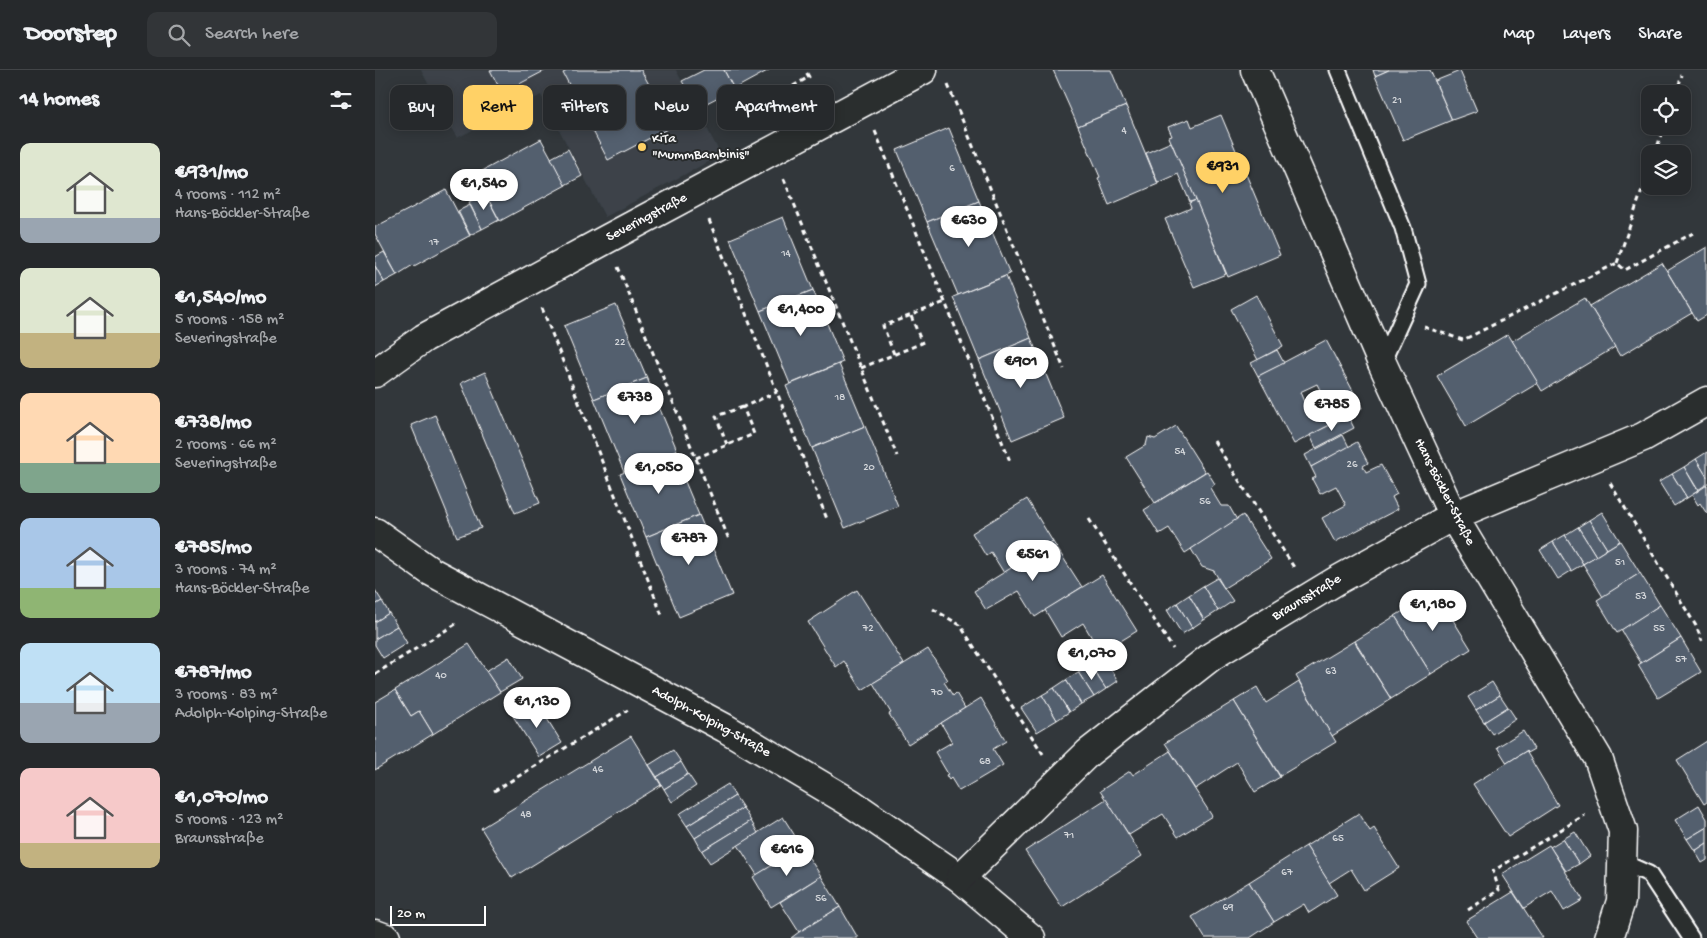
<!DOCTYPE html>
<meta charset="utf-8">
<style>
:root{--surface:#26292c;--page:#323538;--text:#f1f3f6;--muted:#a4a6a9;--line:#424548;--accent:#ffd166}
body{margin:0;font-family:"Gochi Hand",sans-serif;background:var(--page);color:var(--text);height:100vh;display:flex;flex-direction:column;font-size:19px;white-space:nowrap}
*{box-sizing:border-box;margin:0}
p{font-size:16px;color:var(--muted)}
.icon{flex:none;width:28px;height:28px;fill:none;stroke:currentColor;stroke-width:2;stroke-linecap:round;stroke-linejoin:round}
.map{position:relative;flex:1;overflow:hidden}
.sheet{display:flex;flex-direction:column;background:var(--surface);width:375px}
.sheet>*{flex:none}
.banner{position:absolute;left:15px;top:15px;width:475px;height:45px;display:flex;gap:10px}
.tools{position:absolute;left:1266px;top:15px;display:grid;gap:10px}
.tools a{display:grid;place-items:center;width:50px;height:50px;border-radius:10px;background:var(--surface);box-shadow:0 2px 12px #0003,0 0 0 1px var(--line);font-size:25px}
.scale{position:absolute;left:15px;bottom:12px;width:96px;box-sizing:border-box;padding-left:5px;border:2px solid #fff;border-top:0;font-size:14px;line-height:18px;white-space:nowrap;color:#fff;-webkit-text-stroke:4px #2a2d2e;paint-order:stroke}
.price{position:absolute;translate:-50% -42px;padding:0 11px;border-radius:18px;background:#fff;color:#222;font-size:16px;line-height:32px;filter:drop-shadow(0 1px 2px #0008)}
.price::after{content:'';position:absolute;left:50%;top:30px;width:15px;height:11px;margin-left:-8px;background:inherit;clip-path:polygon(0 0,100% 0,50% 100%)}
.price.active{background:var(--accent);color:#111}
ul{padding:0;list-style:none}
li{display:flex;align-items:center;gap:15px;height:125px;padding:0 20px}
li span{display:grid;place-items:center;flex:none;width:140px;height:100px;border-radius:10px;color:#555}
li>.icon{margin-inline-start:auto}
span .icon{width:60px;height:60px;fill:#fffc;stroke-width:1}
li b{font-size:21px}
h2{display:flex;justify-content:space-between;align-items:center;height:60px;padding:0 20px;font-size:21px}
.chip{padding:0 18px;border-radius:10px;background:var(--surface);box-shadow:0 2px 12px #0003,0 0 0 1px var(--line);font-size:18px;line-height:45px}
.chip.active{background:var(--accent);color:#111}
header{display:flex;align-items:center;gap:30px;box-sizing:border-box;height:70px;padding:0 25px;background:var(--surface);border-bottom:1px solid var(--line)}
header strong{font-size:24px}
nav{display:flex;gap:28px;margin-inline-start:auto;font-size:18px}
.search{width:350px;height:45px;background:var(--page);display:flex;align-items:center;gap:12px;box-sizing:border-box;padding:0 18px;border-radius:10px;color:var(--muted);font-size:19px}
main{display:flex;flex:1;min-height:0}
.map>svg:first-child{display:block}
</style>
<header>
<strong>Doorstep</strong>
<div class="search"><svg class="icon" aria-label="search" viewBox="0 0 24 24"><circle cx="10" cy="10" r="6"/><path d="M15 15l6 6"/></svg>Search here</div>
<nav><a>Map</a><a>Layers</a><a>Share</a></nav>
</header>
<main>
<section class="sheet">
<h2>14 homes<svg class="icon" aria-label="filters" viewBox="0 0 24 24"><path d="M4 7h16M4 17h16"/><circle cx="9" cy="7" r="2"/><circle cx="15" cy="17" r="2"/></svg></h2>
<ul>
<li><span style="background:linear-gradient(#dfe7d0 75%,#9aa5b1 0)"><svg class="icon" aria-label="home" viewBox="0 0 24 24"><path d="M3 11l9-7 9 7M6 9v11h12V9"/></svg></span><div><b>€931/mo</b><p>4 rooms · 112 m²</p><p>Hans-Böckler-Straße</p></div></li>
<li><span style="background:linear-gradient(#dfe7d0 65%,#c2b280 0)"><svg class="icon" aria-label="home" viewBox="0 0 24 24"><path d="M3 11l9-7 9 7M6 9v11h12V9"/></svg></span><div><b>€1,540/mo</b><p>5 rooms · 158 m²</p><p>Severingstraße</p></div></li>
<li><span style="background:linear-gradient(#ffd9b3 70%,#7fa58c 0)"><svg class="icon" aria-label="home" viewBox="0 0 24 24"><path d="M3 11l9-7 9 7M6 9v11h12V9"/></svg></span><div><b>€738/mo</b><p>2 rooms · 66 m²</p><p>Severingstraße</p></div></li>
<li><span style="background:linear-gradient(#a9c7e8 70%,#8fb573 0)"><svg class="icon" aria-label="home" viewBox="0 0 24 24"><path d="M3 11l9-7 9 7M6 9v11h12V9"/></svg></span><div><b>€785/mo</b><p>3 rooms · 74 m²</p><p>Hans-Böckler-Straße</p></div></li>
<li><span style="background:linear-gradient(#bfe0f5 60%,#9aa5b1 0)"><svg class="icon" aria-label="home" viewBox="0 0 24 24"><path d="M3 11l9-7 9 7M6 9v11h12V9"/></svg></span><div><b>€787/mo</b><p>3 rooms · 83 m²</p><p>Adolph-Kolping-Straße</p></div></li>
<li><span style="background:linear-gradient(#f6c9c9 75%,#c2b280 0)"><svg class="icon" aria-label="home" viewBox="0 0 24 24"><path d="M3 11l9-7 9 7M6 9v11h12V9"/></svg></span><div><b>€1,070/mo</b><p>5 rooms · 123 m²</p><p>Braunsstraße</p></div></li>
</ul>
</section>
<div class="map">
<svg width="1332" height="868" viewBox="0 0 1332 868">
<rect width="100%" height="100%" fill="#32373b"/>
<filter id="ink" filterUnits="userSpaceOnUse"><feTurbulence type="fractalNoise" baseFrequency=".02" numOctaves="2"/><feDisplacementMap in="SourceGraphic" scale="10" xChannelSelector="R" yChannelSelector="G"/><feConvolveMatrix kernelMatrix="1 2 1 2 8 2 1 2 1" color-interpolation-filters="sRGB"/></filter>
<g filter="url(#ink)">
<!-- built -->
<path fill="#3c434a" d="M46 0H301L346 85 230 147 166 25 82 68Z"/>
<!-- building -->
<g fill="#535e6e" stroke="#fff" fill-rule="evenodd">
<path d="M115 0H171L127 23Z"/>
<path d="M194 0H266L277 20 286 16 301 46 291 51 294 58 233 90 188 3Z"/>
<path d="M329 0H349L359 19 322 38 307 11Z"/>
<path d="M349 0H394L359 19Z"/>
<path d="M678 0H736L751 36 703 56Z"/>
<path d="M998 0H1014L1000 6Z"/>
<path d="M1014 0H1055L1077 50 1028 70 1000 6Z"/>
<path d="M1085 1 1102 41 1077 50 1060 11Z"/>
<path d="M751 36 783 114 734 135 723 108 725 107 703 56Z"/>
<path d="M846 45 905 185 853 207 794 67 797 66 793 57 814 49 817 57Z"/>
<path d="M574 58 604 131 552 152 522 80Z"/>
<path d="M166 69 191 115 125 151 100 105Z"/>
<path d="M796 72 821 130 815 132 803 104 783 113 771 83Z"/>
<path d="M193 79 207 106 190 115 176 88Z"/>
<path d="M71 120 95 166H94L39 196 38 195 22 205 0 164V157Z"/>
<path d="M110 123 124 150 107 159 94 132Z"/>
<path d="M821 130 851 204 819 217 790 149 816 138 814 133Z"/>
<path d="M604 131 635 204 583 225 552 152Z"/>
<path d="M95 135 107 159 95 165 83 141Z"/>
<path d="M408 147 438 220 385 241 355 169Z"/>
<path d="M1332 177V245L1322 251 1292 201Z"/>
<path d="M9 182 22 205 9 212 0 196V187Z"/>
<path d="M1287 193 1317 243 1245 286 1215 236Z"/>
<path d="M0 196 9 212 0 217Z"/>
<path d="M631 206 656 268 604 290 578 227Z"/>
<path d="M438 220 468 292 415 314 385 241Z"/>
<path d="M881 225 908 276 883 290 856 239Z"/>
<path d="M1210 228 1240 277 1167 321 1137 271Z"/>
<path d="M241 235 272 308 219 329 189 256Z"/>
<path d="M1133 264 1163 313 1091 356 1062 306Z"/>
<path d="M656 268 689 348 637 370 604 290Z"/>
<path d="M951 270 987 338 919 374 883 306ZM942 314 950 330 932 339 925 322Z"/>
<path d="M902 280 909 293 883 306 876 293Z"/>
<path d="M464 294 490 356 437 378 411 316Z"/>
<path d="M110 302 165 433 140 443 86 313Z"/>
<path d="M272 308 302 380 249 402 219 329Z"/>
<path d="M60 345 106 458 82 467 36 355Z"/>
<path d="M973 346 979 358 941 378 935 365Z"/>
<path d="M490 356 523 436 470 458 437 378Z"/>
<path d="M801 356 830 402 780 433 751 387 771 375 773 367 780 369Z"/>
<path d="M968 365 974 377 936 397 930 385Z"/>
<path d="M982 372 993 393 988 396 991 402 1006 395 1022 424 1017 427 1023 439 960 472 947 448 971 435 961 416 945 424 937 409 941 407 936 397Z"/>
<path d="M1332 382V407L1321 389Z"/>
<path d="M298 383 324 445 271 467 245 404Z"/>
<path d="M1321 389 1332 407V414L1323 420 1309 397Z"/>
<path d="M1309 397 1323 421 1312 428 1297 404Z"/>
<path d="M832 401 840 414 835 418 846 436H854L862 450 810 483 794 458 784 464 769 440Z"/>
<path d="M1297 404 1312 428 1299 436 1284 412Z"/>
<path d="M1332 415V444L1325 433 1323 435 1317 425Z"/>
<path d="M652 429 678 472 629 503 616 482 611 486 597 463Z"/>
<path d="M1227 442 1245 471 1232 479 1214 450Z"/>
<path d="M324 445 357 525 304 547 271 467Z"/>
<path d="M868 445 896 489 849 518 839 501 827 497 816 479Z"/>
<path d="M1214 450 1232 479 1221 486 1203 457Z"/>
<path d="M1203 457 1221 486 1208 494 1190 465Z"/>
<path d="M1190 465 1208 494 1196 501 1178 472Z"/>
<path d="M1245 471 1265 503 1228 527 1208 494Z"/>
<path d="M678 472 707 517 660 547 644 521 611 540 599 521Z"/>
<path d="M1178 472 1196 501 1183 509 1165 480Z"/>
<path d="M1265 503 1285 535 1242 563 1222 530Z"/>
<path d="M727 505 762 561 726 583 708 553 686 567 670 540Z"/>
<path d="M842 508 858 531 843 541 828 516Z"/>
<path d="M828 516 843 541 829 550 814 525Z"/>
<path d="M0 520 7 531 0 535Z"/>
<path d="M482 520 529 594 487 620 469 591 461 597 433 552Z"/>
<path d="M1060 521 1096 579 1056 604 1020 546Z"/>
<path d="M814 525 829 550 817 558 802 533Z"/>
<path d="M7 531 14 543 0 552V535Z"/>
<path d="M802 533 817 558 807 564 792 540Z"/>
<path d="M1285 535 1306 568 1266 593 1246 560Z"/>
<path d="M14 543 22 556 0 569V552Z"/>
<path d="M1020 546 1056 604 1016 629 980 571Z"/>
<path d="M22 556 32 573 8 588 0 575V569Z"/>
<path d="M1306 568 1326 602 1283 628 1263 595Z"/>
<path d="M979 571 1016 629 957 666 921 606Z"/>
<path d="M94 574 125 622 58 664 44 641 36 646 20 620Z"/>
<path d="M553 579 573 610 569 612 578 626 581 623 590 638 533 674 514 644 516 643 498 613Z"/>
<path d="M721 583 724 589 707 599 704 594Z"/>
<path d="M134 587 147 609 125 622 111 601Z"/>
<path d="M728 587 743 611 731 619 715 595Z"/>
<path d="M715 595 731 619 719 627 703 602Z"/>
<path d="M703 602 719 627 706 634 691 610Z"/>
<path d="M691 610 706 634 694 642 679 618Z"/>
<path d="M924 612 961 672 905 706 859 631 882 617 891 633Z"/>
<path d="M1117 612 1125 625 1101 640 1093 627Z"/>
<path d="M679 618 694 642 682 650 667 625Z"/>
<path d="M20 620 36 646 44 641 58 664 0 700V632Z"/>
<path d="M667 625 682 650 662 662 646 638Z"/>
<path d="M1125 625 1133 637 1109 652 1101 640Z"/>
<path d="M606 628 631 671 618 679 628 695 584 721 576 708 574 710 571 705 573 704 560 682 577 672 566 653Z"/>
<path d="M161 631 187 673 164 687 138 646Z"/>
<path d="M859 631 905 707 880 722 862 692 820 719 790 673Z"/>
<path d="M1133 637 1141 649 1117 664 1109 652Z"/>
<path d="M1148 661 1159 679 1152 683 1151 681 1132 693 1122 677Z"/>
<path d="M256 666 286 715 137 808 106 758Z"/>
<path d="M1332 671V732L1329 734 1302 690Z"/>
<path d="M298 680 306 692 282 707 274 695Z"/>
<path d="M795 681 837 746 803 767 788 744 754 765 725 721 755 701 758 705Z"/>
<path d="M1151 681 1183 735 1133 767 1098 714Z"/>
<path d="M306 692 313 704 289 719 282 707Z"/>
<path d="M313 704 321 716 297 732 289 719Z"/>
<path d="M353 714 360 726 312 756 304 744Z"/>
<path d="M360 726 368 738 320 768 312 756Z"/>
<path d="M731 729 767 786 687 837 650 781Z"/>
<path d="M1324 735 1332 749V757L1312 769 1300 750Z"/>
<path d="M368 738 376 751 327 781 320 768Z"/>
<path d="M984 743 995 761 999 758 1024 798 989 820 976 799 954 813 931 776Z"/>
<path d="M408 747 427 777 382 805 363 775Z"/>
<path d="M376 751 383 763 335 793 327 781Z"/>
<path d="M1332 757V773L1320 781 1312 769Z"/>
<path d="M1200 762 1215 786 1204 794 1188 769Z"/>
<path d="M1188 769 1204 794 1191 801 1175 777Z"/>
<path d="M1332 773V790L1327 793 1320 781Z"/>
<path d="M1174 775 1208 830 1189 841 1177 821 1149 838 1127 804Z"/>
<path d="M931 776 962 825 934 843 929 834 899 852 874 812Z"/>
<path d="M427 777 446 806 396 837 378 807Z"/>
<path d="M446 806 465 837 424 862 405 832Z"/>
<path d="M874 812 899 852 875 868H830L817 847Z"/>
<path d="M1138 822 1168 868H1102L1091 851Z"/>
<path d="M465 837 483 868H416L424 862Z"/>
</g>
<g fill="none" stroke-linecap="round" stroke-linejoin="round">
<!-- lane casing -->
<g stroke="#fff" stroke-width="19">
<g id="lane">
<path d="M963 0 1028 158 1043 214 1007 293"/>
<path d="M1247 792 1274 804 1316 868"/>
</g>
</g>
<!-- street casing -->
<g stroke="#fff" stroke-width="31">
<g id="street">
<path d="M880 0 1007 293 1078 446 1223 688 1248 761 1246 831 1234 868"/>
<path d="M0 303 49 268 232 169 548 0"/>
<path d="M0 462 55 501 350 658 476 733 585 808 656 868"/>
<path d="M585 808 713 683 837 586 961 511 1078 446 1268 367 1332 331"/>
</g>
</g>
<!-- secondary casing -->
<g stroke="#fff" stroke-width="31">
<path id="secondary" d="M0 864 11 868"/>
</g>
<!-- path -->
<g stroke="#fff" stroke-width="3" stroke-dasharray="5 4" stroke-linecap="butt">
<path d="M573 15 689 299"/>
<path d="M418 16 434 7 430 0"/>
<path d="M1301 24 1307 5"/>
<path d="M500 61 635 391"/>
<path d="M1280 84 1289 56"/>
<path d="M409 109 522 386"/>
<path d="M334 150 452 449"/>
<path d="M1242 193 1275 97"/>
<path d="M243 197 355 472"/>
<path d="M167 238 288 548"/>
<path d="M1049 257 1088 270 1242 193 1250 200 1318 163"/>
<path d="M519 284 508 256 570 232"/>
<path d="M486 298 547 273 536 246"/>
<path d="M839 371 920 499"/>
<path d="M352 375 341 346 368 337"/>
<path d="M321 388 379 364 368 337 402 322"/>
<path d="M1235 413 1321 556 1327 571"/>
<path d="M714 449 798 579"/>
<path d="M558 539 585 555 668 684"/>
<path d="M0 604 84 552"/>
<path d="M119 721 253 640"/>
<path d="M1093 840 1124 820 1118 801 1210 745"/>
</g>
<!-- lane -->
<use href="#lane" stroke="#2a2d2e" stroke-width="15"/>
<!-- street -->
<use href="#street" stroke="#2a2d2e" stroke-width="28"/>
<!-- secondary -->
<use href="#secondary" stroke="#2a2d2e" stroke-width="28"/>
</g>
</g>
<!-- markers -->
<circle fill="#ffd166" stroke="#2a2d2e" stroke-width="2" cx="267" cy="77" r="5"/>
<g text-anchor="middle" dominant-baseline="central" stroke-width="4" stroke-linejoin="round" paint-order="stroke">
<!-- number labels -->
<g font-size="11" fill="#d4d7db">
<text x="1022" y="31">21</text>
<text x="749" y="61">4</text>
<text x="577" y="99">6</text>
<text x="59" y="173">17</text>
<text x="411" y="184">14</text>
<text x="245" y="273">22</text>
<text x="465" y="328">18</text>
<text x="805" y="382">54</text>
<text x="977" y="395">26</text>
<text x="494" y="398">20</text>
<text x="830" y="432">56</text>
<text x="1245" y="493">51</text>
<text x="1266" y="527">53</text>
<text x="493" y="559">72</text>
<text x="1284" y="559">55</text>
<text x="1306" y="590">57</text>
<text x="956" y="602">63</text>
<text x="66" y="606">40</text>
<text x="562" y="623">70</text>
<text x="610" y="692">68</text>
<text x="223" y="700">46</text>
<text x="151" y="745">48</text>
<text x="694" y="766">71</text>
<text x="963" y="769">65</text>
<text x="912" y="803">67</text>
<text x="446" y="829">56</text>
<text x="853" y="838">69</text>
</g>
<!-- poi labels -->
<g font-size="14" fill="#fff" stroke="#2a2d2e" text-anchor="start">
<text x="277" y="69">KiTa<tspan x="277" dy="16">"MummBambinis"</tspan></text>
</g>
<!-- street labels -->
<g font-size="14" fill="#fff" stroke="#2a2d2e">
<text transform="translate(272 148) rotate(-28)">Severingstraße</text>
<text transform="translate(1069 422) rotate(63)">Hans-Böckler-Straße</text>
<text transform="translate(932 528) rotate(-31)">Braunsstraße</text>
<text transform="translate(336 652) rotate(29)">Adolph-Kolping-Straße</text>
</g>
</g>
</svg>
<div class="tools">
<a><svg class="icon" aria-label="locate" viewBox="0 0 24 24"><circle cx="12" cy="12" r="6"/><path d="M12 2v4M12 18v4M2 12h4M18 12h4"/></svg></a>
<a><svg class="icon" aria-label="layers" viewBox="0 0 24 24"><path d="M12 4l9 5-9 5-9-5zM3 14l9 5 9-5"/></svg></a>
</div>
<div class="scale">20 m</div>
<b class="price active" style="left:848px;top:124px">€931</b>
<b class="price" style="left:109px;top:141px">€1,540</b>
<b class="price" style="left:594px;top:178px">€630</b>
<b class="price" style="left:426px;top:267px">€1,400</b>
<b class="price" style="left:646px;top:319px">€901</b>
<b class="price" style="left:260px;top:355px">€738</b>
<b class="price" style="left:957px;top:362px">€785</b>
<b class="price" style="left:284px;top:425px">€1,050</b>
<b class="price" style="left:314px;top:496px">€787</b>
<b class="price" style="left:658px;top:512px">€561</b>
<b class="price" style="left:1058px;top:562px">€1,180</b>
<b class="price" style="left:717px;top:611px">€1,070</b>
<b class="price" style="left:162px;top:659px">€1,130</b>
<b class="price" style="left:412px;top:807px">€616</b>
<div class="banner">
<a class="chip">Buy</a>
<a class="chip active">Rent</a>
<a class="chip">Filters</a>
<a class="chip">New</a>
<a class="chip">Apartment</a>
</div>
</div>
</main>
